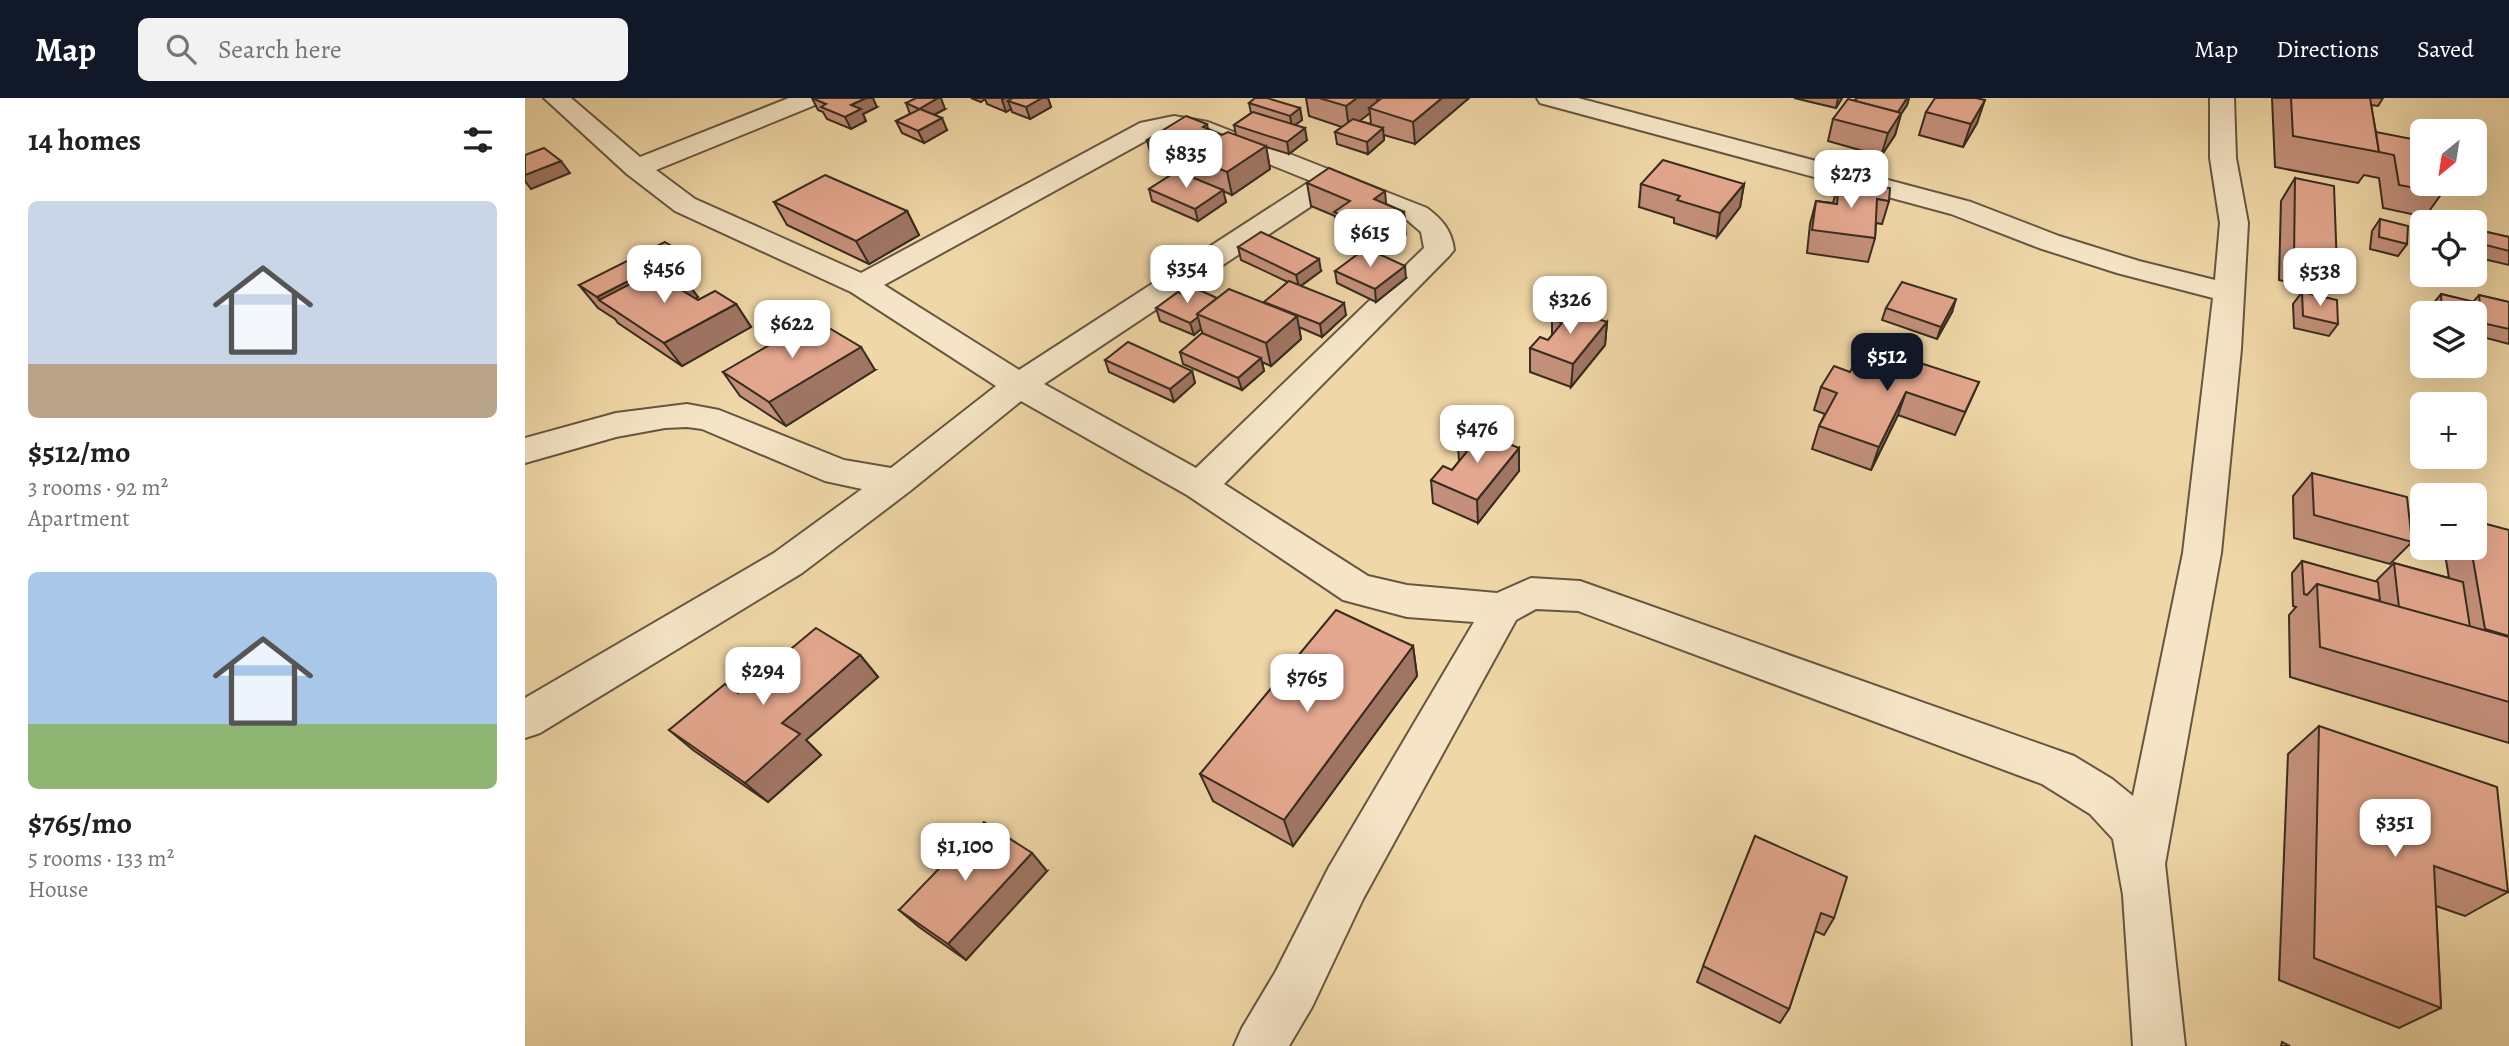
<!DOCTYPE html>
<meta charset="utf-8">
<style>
:root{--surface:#fff;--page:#f2f2f2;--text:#202124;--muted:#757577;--accent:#111827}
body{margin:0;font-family:Alegreya,serif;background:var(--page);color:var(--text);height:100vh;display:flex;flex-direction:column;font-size:26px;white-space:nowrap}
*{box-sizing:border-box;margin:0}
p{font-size:23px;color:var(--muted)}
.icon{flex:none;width:38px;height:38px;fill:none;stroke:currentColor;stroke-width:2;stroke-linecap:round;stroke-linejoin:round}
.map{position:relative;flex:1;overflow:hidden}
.sheet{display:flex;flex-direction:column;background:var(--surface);width:525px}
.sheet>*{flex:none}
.needle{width:46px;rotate:210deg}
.fabs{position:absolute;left:1885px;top:21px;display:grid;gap:14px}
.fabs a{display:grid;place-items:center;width:77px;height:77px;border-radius:10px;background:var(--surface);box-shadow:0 7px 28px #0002;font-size:35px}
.price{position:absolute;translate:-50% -60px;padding:0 16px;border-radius:14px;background:#fff;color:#222;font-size:23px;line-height:46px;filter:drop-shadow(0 2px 4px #0008)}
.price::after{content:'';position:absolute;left:50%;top:42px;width:21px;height:16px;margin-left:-10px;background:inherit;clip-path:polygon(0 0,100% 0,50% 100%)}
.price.on{background:var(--accent);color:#fff}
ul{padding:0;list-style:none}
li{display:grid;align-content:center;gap:14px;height:371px;padding:0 28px}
li span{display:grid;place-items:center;height:217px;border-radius:10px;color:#555}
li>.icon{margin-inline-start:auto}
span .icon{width:126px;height:126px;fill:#fffc;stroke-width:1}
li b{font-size:30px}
h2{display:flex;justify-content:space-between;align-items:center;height:84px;padding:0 28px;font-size:30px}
header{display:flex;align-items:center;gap:42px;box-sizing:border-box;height:98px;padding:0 35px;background:var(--accent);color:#fff}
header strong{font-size:33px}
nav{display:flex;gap:38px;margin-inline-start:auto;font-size:24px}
.search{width:490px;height:63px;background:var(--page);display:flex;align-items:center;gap:18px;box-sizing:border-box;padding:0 24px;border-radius:10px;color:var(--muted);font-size:26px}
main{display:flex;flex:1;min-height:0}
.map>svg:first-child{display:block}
</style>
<header>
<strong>Map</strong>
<div class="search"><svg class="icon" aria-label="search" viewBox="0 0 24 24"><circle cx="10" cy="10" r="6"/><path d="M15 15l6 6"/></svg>Search here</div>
<nav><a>Map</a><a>Directions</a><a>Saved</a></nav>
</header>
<main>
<section class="sheet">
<h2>14 homes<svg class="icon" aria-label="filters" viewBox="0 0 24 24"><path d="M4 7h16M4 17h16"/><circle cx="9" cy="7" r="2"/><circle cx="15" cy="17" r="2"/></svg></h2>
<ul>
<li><span style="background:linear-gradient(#c9d6e8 75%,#b9a48a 0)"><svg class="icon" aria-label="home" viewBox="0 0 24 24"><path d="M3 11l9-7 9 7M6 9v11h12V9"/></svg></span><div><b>$512/mo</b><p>3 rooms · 92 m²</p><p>Apartment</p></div></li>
<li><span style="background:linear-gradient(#a9c7e8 70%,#8fb573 0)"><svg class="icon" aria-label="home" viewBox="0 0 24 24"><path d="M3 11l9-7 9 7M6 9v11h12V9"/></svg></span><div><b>$765/mo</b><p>5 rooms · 133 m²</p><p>House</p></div></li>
</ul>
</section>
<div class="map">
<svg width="1984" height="948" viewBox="0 0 1984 948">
<rect width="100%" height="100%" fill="#f0d7a7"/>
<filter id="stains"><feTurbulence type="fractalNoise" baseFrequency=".00286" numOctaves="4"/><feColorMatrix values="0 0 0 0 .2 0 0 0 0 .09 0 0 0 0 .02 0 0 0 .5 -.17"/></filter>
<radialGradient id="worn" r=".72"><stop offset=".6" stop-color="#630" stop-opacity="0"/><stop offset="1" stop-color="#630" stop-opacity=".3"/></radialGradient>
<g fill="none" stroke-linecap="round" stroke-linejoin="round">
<!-- minor casing -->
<g stroke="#655740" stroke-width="4">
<path id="minor" d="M19 0H46L115 59 264 0H298L295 5 131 72 170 101 336 175 615 25 649 18 683 24 902 110C917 121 927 133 929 152L924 158 699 386 843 478 882 487 972 495 1006 480 1055 483 1549 658 1587 681 1608 698 1658 455 1688 200 1592 175 1514 150 1426 116 1015 5 1012 0H1053L1446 104 1534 138 1614 163 1690 182 1695 125 1685 60V0H1709L1711 60 1723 125 1716 251 1696 455 1640 766 1660 948H1608L1598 797 1588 741 1565 716 1517 686 1053 513 1011 511 991 522 838 801 787 909 764 948H709L717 930 751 873 804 769 949 524 882 519 818 502 662 397 496 303 385 393 277 475 15 635 0 640V600L249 455 337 391 300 383 177 331 162 329 140 330 91 339 0 365V340L91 315 162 306 194 312 319 362 366 370 471 288 326 194 150 113 102 76ZM649 34 667 35 786 83 494 272 359 187 633 36ZM809 93 882 122 896 134 899 150 671 370 519 286Z"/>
</g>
<!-- minor -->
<use href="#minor" fill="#f5e5c6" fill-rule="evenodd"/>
</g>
<!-- wall -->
<g fill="#c4907b" stroke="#372c1e" stroke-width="2" fill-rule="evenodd">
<path d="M287 0 352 9 338 16 341 23 326 31 302 21 298 14 293 12Z"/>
<path d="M446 0H523L526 9 505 21 487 14 486 11 481 14 462 6 460 1 456 4Z"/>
<path d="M781 0H944L890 46 859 37V42L843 56 812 46 810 34 817 29 784 18ZM845 15 846 26 834 23Z"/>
<path d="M1269 0H1317L1311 10Z"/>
<path d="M1332 0H1384L1382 7 1376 16 1370 37 1356 58 1303 43 1308 21Z"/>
<path d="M1747 0H1858L1853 8 1846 7 1851 35 1890 58 1917 95 1900 119 1858 110 1854 80 1839 77 1833 85 1750 69Z"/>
<path d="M381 5 420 11 409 17 422 32 399 45 377 35 371 23 385 16Z"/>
<path d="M724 5 775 10 777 22 770 27 782 42 764 56 741 49 745 71 707 97 698 93 701 104 673 123 627 103 624 91 651 74 628 65 622 42 682 26 683 31 697 37H711L709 27 726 15Z"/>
<path d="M1401 14 1452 25 1438 49 1394 37Z"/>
<path d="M1770 80 1812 169 1795 192 1754 182 1756 103Z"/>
<path d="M1314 83 1364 103 1357 126 1351 125 1350 140 1343 164 1282 155 1285 126 1291 103 1308 105Z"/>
<path d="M782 85 861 106 879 114 881 137 856 156 813 137 810 118 786 108Z"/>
<path d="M1116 86H1219L1215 109 1192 139 1149 125V120L1114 109Z"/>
<path d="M249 104 382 113 394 137 344 166 262 127Z"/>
<path d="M1855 121 1882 146 1873 158 1845 151 1847 133Z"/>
<path d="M1953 132 1984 139V167L1950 159V137Z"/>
<path d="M713 149 796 173 776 188 821 217 797 239 774 229 776 241 746 268 737 264 739 273 717 292 658 266 655 254 678 236 676 231 669 237 635 223 631 210 663 198 739 205 763 184 716 162Z"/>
<path d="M810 173 881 180 851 204 812 185Z"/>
<path d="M174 178 162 185 173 199 170 201 173 202 211 206 226 229 157 268 93 225 90 221 73 210 54 187Z"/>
<path d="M1777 194 1813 226 1804 238 1769 230 1768 206Z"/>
<path d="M1916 196 1948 204 1954 197 1984 204V246L1950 237V215H1906V208Z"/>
<path d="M1361 210 1427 214 1412 241 1357 222Z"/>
<path d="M1027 221 1082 224 1080 247 1046 289 1005 274V250L1023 242 1027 237Z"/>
<path d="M580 262 667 273 670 285 649 304 584 274Z"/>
<path d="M350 272 261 328 215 298 198 274Z"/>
<path d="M1325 274 1454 284 1430 337 1373 317 1346 372 1287 351 1294 328 1300 316 1289 312 1296 289Z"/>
<path d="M933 347 994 373 953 425 908 405 906 382 927 372 934 363Z"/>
<path d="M1787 375 1887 444 1865 466 1769 440 1768 398Z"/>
<path d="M1984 432V645L1765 579 1764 517 1771 509 1768 508 1767 475 1777 463 1850 484 1869 465 1924 480 1919 450H1950Z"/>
<path d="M888 548 892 578 768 748 688 703 675 676Z"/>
<path d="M335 557 353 579 281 642 296 657 243 704 168 652 144 632 213 595Z"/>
<path d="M1794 628 1983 794 1940 818 1911 808 1916 910 1874 930 1754 882 1763 656Z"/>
<path d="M1230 738 1309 820 1299 837 1290 833 1264 911 1255 925 1172 884Z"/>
<path d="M522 773 441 862 394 829 374 812Z"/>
</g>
<!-- shaded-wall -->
<g fill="#a07564" stroke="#372c1e" stroke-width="2">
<path d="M341 0H348L352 9 338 16 341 23 326 31 320 19 326 7Z"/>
<path d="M413 0H416L420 11 399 22 394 11Z"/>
<path d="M480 0H505L483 3 486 11 481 14 477 2Z"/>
<path d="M517 0H523L526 9 505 21 501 9Z"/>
<path d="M832 0H852L853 8 844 10 845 15 824 31 821 8Z"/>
<path d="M917 0H944L890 46 888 24Z"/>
<path d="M1313 0H1317L1311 10Z"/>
<path d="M1382 0H1384L1382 7 1376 16 1370 37 1356 58 1363 35 1373 14Z"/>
<path d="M1460 2 1452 25 1438 49 1446 26Z"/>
<path d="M775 10 777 22 767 29 765 18Z"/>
<path d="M417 20 422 32 399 45 393 33Z"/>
<path d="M780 30 782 42 764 56 762 44Z"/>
<path d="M858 30 859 42 843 56 842 44Z"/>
<path d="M741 48 745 71 707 97 702 74Z"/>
<path d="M36 63 45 75 6 91 0 83V77Z"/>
<path d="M1219 86 1215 109 1192 139 1195 115Z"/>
<path d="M698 92 701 104 673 123 670 111Z"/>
<path d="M860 93 862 116 849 101Z"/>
<path d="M382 113 394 137 344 166 331 143Z"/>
<path d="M879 114 881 137 856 156 853 133Z"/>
<path d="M158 155 174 178 162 185 173 199 159 207 75 202 72 199Z"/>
<path d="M794 161 796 173 774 189 771 177Z"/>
<path d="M880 168 881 180 851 204 850 191Z"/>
<path d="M1431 201 1427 214 1412 241 1416 229Z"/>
<path d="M819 205 821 217 797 239 795 226Z"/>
<path d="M211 206 226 229 157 268 139 245Z"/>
<path d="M772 218 776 241 746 268 741 245Z"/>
<path d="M673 219 676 231 669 237 665 225Z"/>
<path d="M1082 224 1080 247 1046 289 1048 266Z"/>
<path d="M336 249 350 272 261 328 244 304Z"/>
<path d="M736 260 739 273 717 292 713 280Z"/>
<path d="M667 273 670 285 649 304 645 291Z"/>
<path d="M1381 294 1373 317 1346 372 1354 349Z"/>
<path d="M994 350V373L953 425 952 402Z"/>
<path d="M888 548 892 578 768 748 759 722Z"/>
<path d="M335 557 353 579 281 642 296 657 243 704 220 685 257 625Z"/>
<path d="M507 755 522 773 441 862 423 846Z"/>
</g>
<!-- building -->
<g fill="#e4a78f" stroke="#372c1e" stroke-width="2">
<path d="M287 0H341L326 7 336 11 320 19 296 9 301 6Z"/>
<path d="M391 0H413L394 11 381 5Z"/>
<path d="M488 0H517L501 9 483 3Z"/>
<path d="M730 0H742L775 10 765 18 724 5Z"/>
<path d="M794 0H832L821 8Z"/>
<path d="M857 0H917L888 24 844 10Z"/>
<path d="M1332 0H1382L1373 14 1330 3Z"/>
<path d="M1410 0H1451L1460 2 1446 26 1401 14Z"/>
<path d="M1766 0H1845L1854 54 1768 38Z"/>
<path d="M1323 1 1376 15 1363 35 1308 21Z"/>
<path d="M395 11 417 20 393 33 371 23Z"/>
<path d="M728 14 780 30 762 44 709 27Z"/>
<path d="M661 18 682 26 678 29 697 37 703 34 741 48 702 74 622 42Z"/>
<path d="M828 21 858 30 842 44 810 34Z"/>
<path d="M1851 34 1887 41 1890 58 1897 59V86H1915L1917 95 1874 87 1869 57 1854 54Z"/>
<path d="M19 50 36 63 0 77V57Z"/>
<path d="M1138 62 1219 86 1195 115 1152 102 1155 98 1116 86Z"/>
<path d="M804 70 860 93 849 101 879 114 853 133 809 114 825 103 782 85Z"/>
<path d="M652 73 698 92 670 111 624 91Z"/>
<path d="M300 77 382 113 331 143 249 104Z"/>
<path d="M1770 80 1809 88 1812 169 1769 159Z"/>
<path d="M1314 83 1365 90 1364 103 1352 101 1350 140 1287 132 1291 103 1312 106Z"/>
<path d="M1855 121 1883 128 1882 146 1854 139Z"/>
<path d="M1953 132 1984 139V153L1953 145Z"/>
<path d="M736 134 794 161 771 177 713 149Z"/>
<path d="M140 144 158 155 72 199 54 187Z"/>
<path d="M841 150 880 168 850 191 810 173Z"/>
<path d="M142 167 156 176 142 183 173 202 190 193 211 206 139 245 74 202Z"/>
<path d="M764 183 819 205 795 226 739 204Z"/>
<path d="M1377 184 1431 201 1416 229 1361 210Z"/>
<path d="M672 191 692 200 672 216 673 219 665 225 631 210 653 194 663 198Z"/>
<path d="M704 191 772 218 741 245 672 216Z"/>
<path d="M1777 194 1812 202 1813 226 1778 218Z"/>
<path d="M1916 196 1950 204 1952 225 1950 224V215H1917Z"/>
<path d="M1954 197 1984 204V231L1957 225Z"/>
<path d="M1039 209 1082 224 1048 266 1005 250 1015 239 1023 242 1037 225 1027 221Z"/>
<path d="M289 221 336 249 244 304 198 274Z"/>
<path d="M677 235 736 260 713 280 655 254Z"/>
<path d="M603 244 667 273 645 291 580 262Z"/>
<path d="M1340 247 1454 284 1440 314 1381 294 1354 349 1294 328 1312 295 1296 289 1309 268 1325 274Z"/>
<path d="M947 331 994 350 952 402 906 382 918 368 927 372 944 351 933 347Z"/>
<path d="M1787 375 1882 399 1887 444 1789 417Z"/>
<path d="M1950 423 1984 432V538L1960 531 1946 450H1950Z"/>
<path d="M1777 463 1853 484 1855 503 1792 486 1782 497 1779 496Z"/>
<path d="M1869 465 1938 484 1945 529 1874 509Z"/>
<path d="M1792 486 1984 539V604L1795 549Z"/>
<path d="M811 512 888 548 759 722 675 676Z"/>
<path d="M291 530 335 557 257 625 275 636 220 685 144 632 200 586 213 595Z"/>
<path d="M1794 628 1972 689 1983 794 1909 768 1916 910 1789 860Z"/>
<path d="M459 724 507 755 423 846 374 812Z"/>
<path d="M1230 738 1322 779 1309 820 1296 815 1264 911 1178 868Z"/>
<path d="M1757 944 1765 948H1756Z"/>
</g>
<rect width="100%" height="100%" filter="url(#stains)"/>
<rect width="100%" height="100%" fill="url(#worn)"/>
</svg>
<div class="fabs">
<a><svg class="needle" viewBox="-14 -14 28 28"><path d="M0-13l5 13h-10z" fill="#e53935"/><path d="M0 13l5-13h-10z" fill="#757577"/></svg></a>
<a><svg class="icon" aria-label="locate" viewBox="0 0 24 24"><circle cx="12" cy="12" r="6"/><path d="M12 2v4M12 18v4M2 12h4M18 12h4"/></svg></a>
<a><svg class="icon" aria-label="layers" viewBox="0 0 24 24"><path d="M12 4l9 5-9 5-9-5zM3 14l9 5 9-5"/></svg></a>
<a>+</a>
<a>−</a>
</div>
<b class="price" style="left:661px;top:92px">$835</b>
<b class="price" style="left:1326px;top:112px">$273</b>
<b class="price" style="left:845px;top:171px">$615</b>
<b class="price" style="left:139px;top:207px">$456</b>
<b class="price" style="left:662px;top:207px">$354</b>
<b class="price" style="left:1795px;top:210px">$538</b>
<b class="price" style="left:1045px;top:238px">$326</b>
<b class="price" style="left:267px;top:262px">$622</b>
<b class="price on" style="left:1362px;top:295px">$512</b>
<b class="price" style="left:952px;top:367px">$476</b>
<b class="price" style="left:238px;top:609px">$294</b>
<b class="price" style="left:782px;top:616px">$765</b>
<b class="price" style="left:1870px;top:761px">$351</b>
<b class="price" style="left:440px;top:785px">$1,100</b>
</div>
</main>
